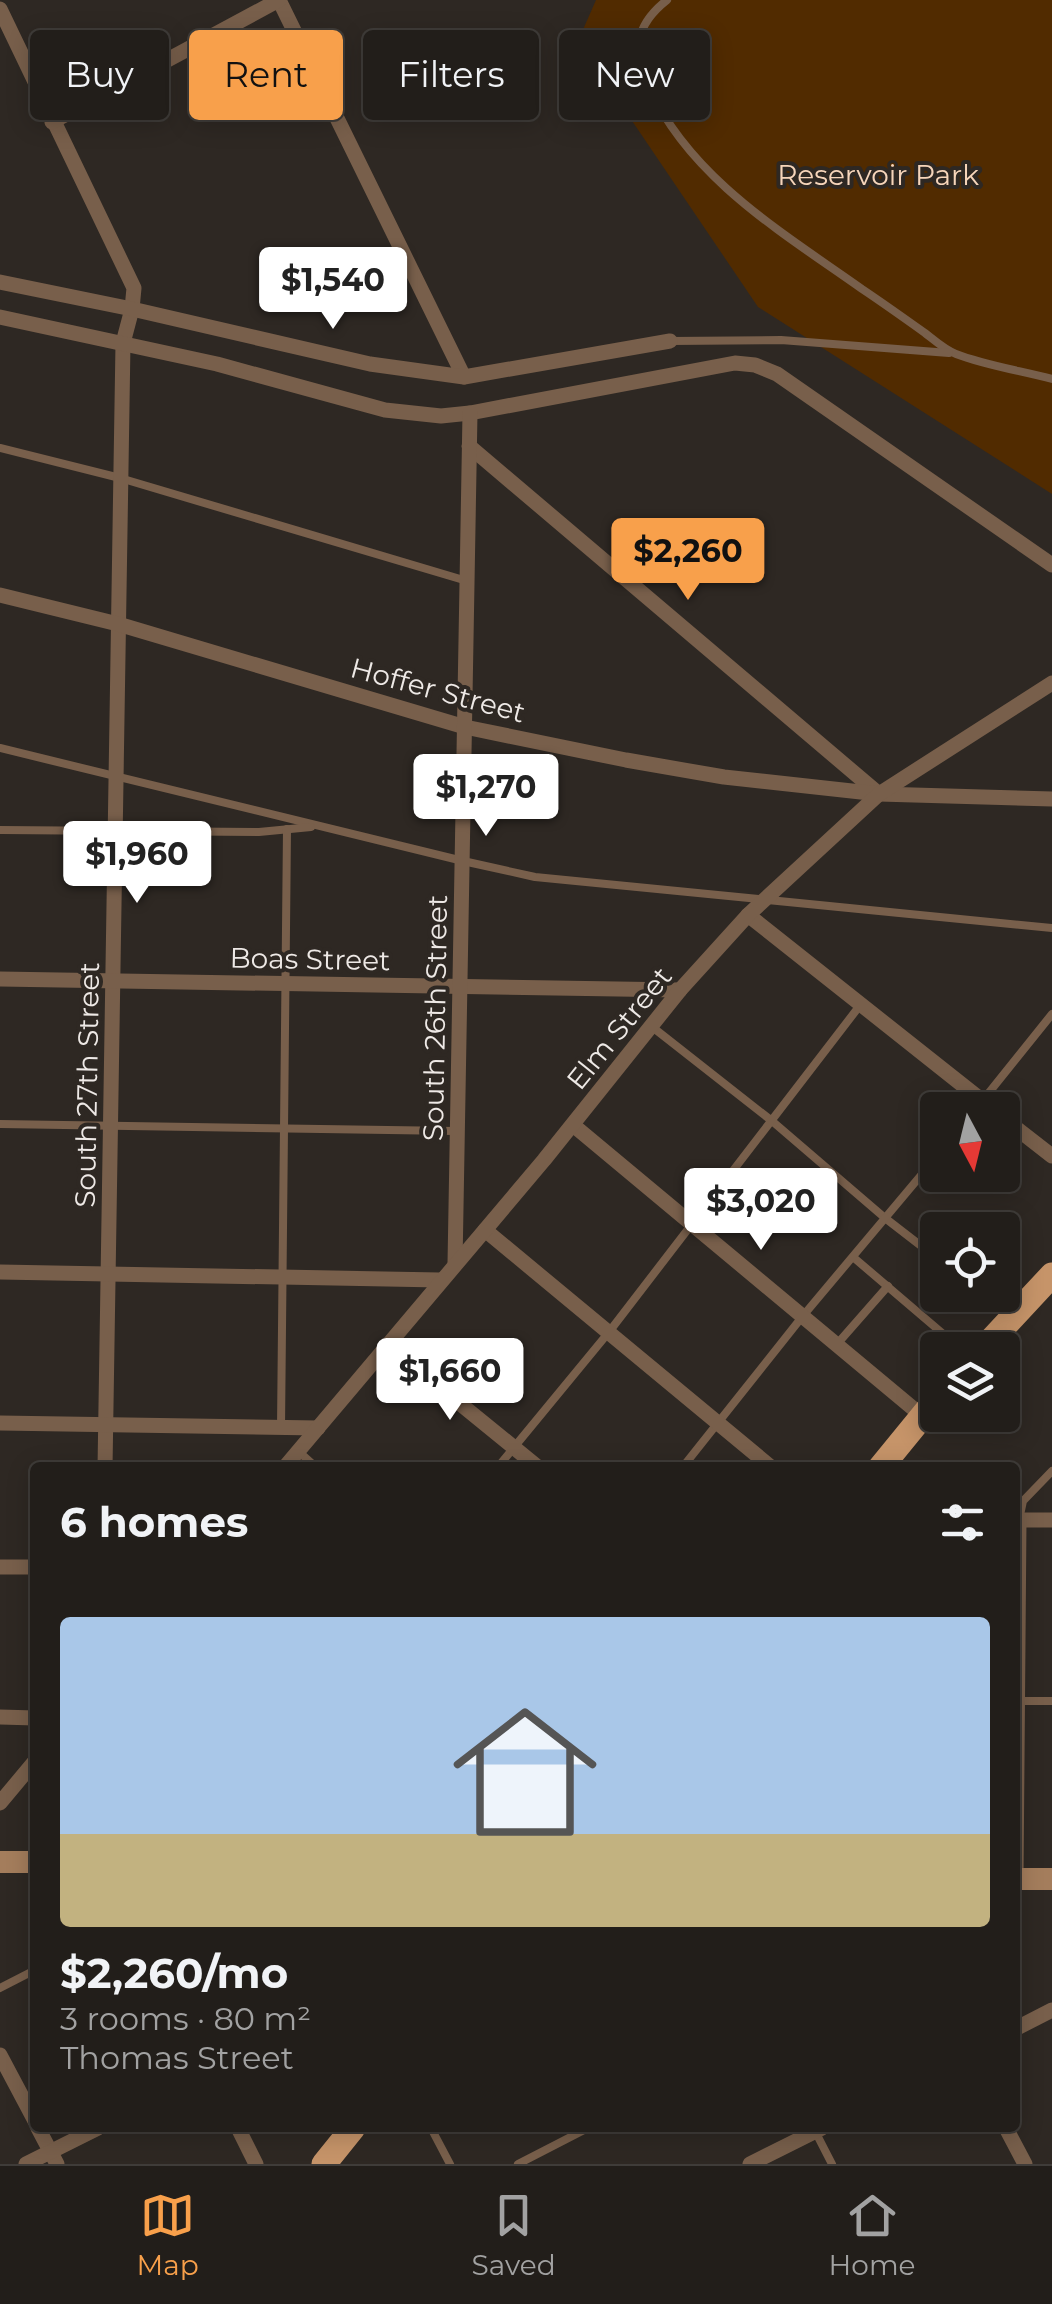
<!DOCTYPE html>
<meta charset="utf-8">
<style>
:root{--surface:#221e1a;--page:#2a2723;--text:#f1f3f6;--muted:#a2a2a2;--line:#3f3c39;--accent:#f8a04b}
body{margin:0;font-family:Montserrat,sans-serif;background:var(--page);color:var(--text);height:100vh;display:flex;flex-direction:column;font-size:38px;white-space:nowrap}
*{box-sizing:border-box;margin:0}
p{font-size:32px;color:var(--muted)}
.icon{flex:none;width:55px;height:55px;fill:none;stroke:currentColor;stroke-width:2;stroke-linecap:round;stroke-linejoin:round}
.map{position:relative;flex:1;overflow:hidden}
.details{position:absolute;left:30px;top:1462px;width:990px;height:670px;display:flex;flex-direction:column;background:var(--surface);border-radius:10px;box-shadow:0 5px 25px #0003,0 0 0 2px var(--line)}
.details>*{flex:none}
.top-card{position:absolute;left:30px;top:30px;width:992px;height:90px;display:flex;gap:20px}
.needle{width:65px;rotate:173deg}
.buttons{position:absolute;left:920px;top:1092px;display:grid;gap:20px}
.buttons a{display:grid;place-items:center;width:100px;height:100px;border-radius:10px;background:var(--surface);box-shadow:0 5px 25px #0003,0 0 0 2px var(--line);font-size:50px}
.price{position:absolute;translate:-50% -85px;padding:0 22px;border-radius:10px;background:#fff;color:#222;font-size:32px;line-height:65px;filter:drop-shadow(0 2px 5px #0008)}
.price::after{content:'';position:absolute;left:50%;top:60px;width:30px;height:22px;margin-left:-15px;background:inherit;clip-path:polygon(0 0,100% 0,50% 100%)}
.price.selected{background:var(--accent);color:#111}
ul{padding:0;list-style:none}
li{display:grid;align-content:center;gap:20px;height:530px;padding:0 30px}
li+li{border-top:2px solid var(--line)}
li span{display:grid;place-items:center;height:310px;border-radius:10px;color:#555}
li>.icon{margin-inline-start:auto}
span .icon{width:180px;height:180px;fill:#fffc;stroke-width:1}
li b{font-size:42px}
h2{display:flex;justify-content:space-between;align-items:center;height:120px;padding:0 30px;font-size:42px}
.pill{padding:0 35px;border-radius:10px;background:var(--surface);box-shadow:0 5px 25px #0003,0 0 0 2px var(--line);font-size:35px;line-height:90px}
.pill.selected{background:var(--accent);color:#111}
.tab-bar{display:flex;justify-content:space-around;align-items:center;height:140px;border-top:2px solid var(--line);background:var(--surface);font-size:28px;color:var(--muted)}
.tab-bar a{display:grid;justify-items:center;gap:5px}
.tab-bar .selected{color:var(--accent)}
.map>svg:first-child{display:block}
</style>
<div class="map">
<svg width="1052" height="2164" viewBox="0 0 1052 2164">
<rect width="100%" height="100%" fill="#2e2823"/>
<!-- green -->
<path fill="#512b00" d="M596 0H1052V494L758 307 578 41Z"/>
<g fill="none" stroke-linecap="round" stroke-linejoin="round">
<!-- lane -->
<g stroke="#785f4b" stroke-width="8">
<path d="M667 0C634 26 633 50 649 87 690 178 783 233 862 289 883 303 904 318 925 333 934 340 945 350 956 354 984 365 1022 371 1052 379"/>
<path d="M670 341 781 340 949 353"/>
<path d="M0 448 120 478 467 581"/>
<path d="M0 748 463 861 535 877 1052 928"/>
<path d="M0 830 259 832 311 827"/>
<path d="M651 1026 772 1121 885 1218 938 1259"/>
<path d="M975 1110 1052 1014"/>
<path d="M0 1124 455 1131"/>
<path d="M853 1257 962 1350"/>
<path d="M984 1295 1009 1315"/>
<path d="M838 1343 888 1286"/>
<path d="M281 1428 287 829"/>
<path d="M298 1451 317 1468"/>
<path d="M497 1468 609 1332 861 1004"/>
<path d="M682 1468 802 1317 938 1155"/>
<path d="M1019 1520 1023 1501 1052 1471"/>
<path d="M1017 1701H1052"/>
<path d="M0 1988 35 1970"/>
<path d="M431 2128 450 2164"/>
<path d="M815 2131 832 2164"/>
<path d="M518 2164 588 2128"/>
</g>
<!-- street -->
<g stroke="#785f4b" stroke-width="15">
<path d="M279 0 464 377"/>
<path d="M0 9 134 288 132 309 123 343 105 1468"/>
<path d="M52 122 279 0"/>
<path d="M0 282 132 309 370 364 464 377 670 341"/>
<path d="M0 317 217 364 385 410 441 416 470 413 735 363 755 365 777 374 1052 565"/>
<path d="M469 446 879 794"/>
<path d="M0 595 118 624 465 727 626 760 724 777 879 794 1052 799"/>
<path d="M748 915 994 1110"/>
<path d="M0 979 680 990"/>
<path d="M1002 1117 1052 1156"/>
<path d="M573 1125 921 1415"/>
<path d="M485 1230 772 1468"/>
<path d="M455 1264 470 413"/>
<path d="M0 1272 440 1280"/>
<path d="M388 1345 539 1468"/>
<path d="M0 1423 318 1428"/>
<path d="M284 1468 544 1160 680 990 748 915 879 794 1052 683"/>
<path d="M1015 1520H1052"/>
<path d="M0 1567H35"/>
<path d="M0 1717 35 1718"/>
<path d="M0 1803 35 1761"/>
<path d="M1016 1879 1019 1520"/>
<path d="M1015 2029 1052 2010"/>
<path d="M0 2055 35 2121"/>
<path d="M38 2128 57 2164"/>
<path d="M238 2128 256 2164"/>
<path d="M1006 2128 1025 2164"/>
<path d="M26 2164 98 2128"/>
<path d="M750 2164 822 2128"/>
</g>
<!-- secondary -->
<g stroke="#a47d5c" stroke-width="22">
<path d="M0 1862H35"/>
<path d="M1015 1879H1052"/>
</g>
<!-- primary -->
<g stroke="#c69469" stroke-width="25">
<path d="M982 1350 1052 1275"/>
<path d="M880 1468 938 1397"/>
<path d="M324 2164 353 2128"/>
</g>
</g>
<g text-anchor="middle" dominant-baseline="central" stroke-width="8" stroke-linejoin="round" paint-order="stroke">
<!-- park labels -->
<g font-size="28" fill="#f6d5ba" stroke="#2e2823">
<text x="878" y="175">Reservoir Park</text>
</g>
<!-- street labels -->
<g font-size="28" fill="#eee9e6" stroke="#2e2823">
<text transform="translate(438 690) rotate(15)">Hoffer Street</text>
<text transform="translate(310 959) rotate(1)">Boas Street</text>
<text transform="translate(435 1018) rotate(-89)">South 26th Street</text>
<text transform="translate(619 1028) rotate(-51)">Elm Street</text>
<text transform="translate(87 1085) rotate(-89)">South 27th Street</text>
</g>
</g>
</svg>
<div class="buttons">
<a><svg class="needle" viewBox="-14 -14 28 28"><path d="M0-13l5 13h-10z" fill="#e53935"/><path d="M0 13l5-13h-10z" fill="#a2a2a2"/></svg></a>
<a><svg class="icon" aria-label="locate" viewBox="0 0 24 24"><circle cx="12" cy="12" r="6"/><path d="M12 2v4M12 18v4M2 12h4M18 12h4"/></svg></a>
<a><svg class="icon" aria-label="layers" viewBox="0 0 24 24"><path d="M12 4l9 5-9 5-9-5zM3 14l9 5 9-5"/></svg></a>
</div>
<b class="price" style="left:333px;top:332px">$1,540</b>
<b class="price selected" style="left:688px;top:603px">$2,260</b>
<b class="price" style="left:486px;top:839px">$1,270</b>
<b class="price" style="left:137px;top:906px">$1,960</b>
<b class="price" style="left:761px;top:1253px">$3,020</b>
<b class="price" style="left:450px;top:1423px">$1,660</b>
<div class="top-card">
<a class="pill">Buy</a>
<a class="pill selected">Rent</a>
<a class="pill">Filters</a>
<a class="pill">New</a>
</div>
<section class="details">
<h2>6 homes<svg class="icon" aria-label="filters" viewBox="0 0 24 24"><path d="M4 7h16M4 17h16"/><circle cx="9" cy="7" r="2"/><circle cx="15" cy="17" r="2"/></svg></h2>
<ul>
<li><span style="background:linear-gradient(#a9c7e8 70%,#c2b280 0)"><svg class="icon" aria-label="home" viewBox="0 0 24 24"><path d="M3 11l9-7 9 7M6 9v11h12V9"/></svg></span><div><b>$2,260/mo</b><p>3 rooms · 80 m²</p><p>Thomas Street</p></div></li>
</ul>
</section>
</div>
<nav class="tab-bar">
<a class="selected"><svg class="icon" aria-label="map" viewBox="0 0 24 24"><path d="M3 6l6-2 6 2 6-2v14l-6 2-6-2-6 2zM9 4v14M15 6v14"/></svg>Map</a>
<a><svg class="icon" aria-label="saved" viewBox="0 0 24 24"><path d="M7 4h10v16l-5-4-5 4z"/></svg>Saved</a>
<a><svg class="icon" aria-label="home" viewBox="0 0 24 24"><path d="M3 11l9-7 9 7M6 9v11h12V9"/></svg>Home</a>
</nav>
